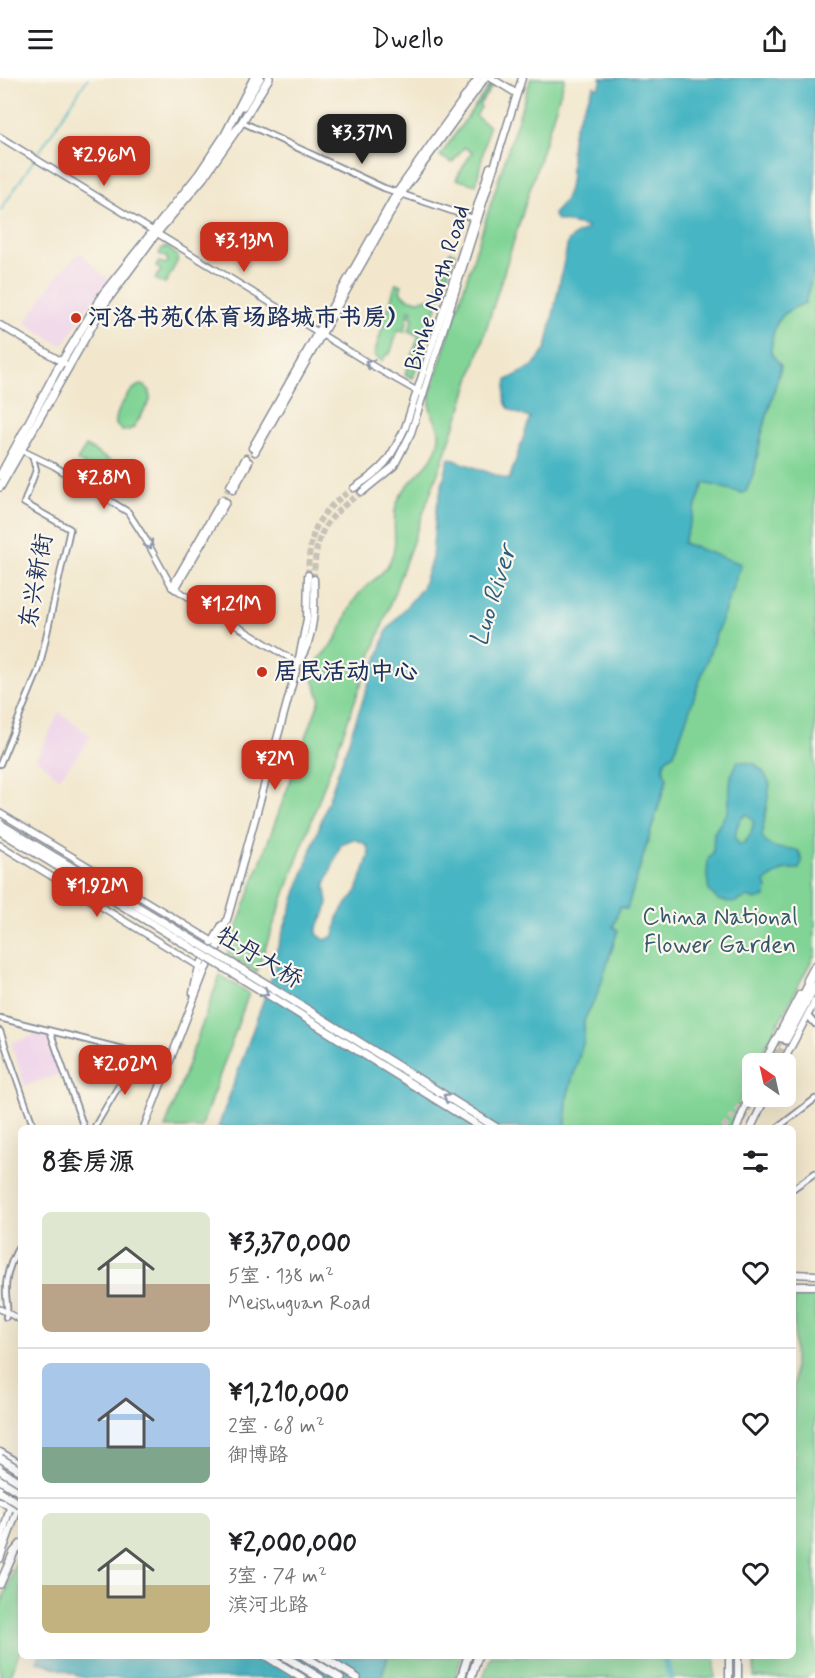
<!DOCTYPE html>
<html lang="zh">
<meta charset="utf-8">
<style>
:root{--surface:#fff;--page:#f2f2f2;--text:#202124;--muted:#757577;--line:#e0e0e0;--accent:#c8321e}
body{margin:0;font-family:Mynerve,"LXGW WenKai TC",sans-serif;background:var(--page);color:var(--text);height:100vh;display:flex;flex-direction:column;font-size:22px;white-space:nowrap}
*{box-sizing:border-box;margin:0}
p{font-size:20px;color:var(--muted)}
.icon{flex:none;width:33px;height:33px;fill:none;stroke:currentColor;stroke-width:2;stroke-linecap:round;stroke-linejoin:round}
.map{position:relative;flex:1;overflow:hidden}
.drawer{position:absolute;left:18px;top:1047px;width:778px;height:534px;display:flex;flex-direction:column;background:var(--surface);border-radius:9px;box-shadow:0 6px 24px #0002}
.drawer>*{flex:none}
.needle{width:39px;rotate:326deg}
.fabs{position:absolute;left:742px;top:975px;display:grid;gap:12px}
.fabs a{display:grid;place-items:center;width:54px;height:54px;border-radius:9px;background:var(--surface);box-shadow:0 6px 24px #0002;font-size:30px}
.price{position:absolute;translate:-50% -51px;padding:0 14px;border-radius:12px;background:var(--accent);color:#fff;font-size:20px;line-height:39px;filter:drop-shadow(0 2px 3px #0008)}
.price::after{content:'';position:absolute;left:50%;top:36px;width:18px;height:14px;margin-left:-9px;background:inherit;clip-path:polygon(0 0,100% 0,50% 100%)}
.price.on{background:#222;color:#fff}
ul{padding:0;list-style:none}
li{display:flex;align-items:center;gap:18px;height:150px;padding:0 24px}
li+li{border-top:2px solid var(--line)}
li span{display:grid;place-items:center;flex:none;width:168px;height:120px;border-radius:9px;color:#555}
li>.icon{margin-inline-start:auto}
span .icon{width:72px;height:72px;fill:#fffc;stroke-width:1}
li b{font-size:26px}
h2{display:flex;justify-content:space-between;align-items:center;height:72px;padding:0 24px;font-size:26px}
header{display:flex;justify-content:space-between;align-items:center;height:78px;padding:0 24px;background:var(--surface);font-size:27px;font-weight:600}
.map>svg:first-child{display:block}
</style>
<header><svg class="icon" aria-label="menu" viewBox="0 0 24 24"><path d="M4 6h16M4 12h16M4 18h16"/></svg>Dwello<svg class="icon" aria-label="share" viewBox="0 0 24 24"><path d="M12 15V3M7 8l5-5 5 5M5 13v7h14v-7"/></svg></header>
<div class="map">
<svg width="815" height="1600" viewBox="0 0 815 1600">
<rect width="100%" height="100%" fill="#fbf7ec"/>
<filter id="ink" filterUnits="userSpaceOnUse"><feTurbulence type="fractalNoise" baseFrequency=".0167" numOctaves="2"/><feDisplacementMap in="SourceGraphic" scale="12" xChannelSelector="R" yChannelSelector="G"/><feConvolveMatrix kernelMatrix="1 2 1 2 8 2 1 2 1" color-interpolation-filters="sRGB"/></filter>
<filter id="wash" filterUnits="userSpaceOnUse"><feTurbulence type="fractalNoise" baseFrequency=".008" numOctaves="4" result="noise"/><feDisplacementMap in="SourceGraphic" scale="24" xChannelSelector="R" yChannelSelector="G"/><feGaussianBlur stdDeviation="1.35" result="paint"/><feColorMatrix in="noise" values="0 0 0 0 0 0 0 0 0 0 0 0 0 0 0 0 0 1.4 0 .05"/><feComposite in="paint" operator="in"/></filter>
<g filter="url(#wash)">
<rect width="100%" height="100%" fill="#f2e7cd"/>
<!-- built -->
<g fill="#edd0e9">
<path d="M80 174 101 196 109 201 89 227 64 266H59L25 245 56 199Z"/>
<path d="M59 634 91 658 81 674 59 700 35 680 40 674Z"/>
<path d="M47 953 63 995 25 1008 11 965Z"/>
</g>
<!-- green -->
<g fill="#81d496" stroke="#4e827a" stroke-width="1.5">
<path d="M531 0H565L460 334 256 895 227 876 320 621C319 612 311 604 313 595 315 581 329 572 336 561 345 547 347 529 359 516 369 504 383 498 390 483 400 464 390 444 397 425 406 399 440 387 439 355 439 348 434 341 431 334 429 328 430 321 430 316Z"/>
<path d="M491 5 493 7 479 27 481 29 476 38 489 48 476 107 456 101 472 74 464 69 452 85 440 78Z"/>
<path d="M167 169 178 178 177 184 165 206 155 201 161 192 156 188 159 184 165 186 168 184 167 180 159 176 162 170Z"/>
<path d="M450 174 455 175 413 300 405 297 419 258 409 253 413 240 410 238 412 232H409L405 253 398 252 390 276H387L382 283 374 277 396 205 402 207 400 213C407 225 422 223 434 218Z"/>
<path d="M815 189V876L757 985 753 986V992L730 1050H566L567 1019 584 962V942L598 915 618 852 612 850 620 828 627 830 667 701C662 692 662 687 668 678L741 487 683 465 704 404 743 415 746 413 754 395 761 359 781 288 771 276C772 247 777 235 805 225Z"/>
<path d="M140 307 145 308 150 313V323L134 349 129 352 122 353 116 347C114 335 129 311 140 307Z"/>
<path d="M86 368 125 392 116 407 77 382Z"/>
<path d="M220 897 249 915 201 1050H165Z"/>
<path d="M794 1214H815V1593L806 1600H754V1578H794Z"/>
<path d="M21 1469V1569L10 1600H0V1530Z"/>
<path d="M388 1578H462L455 1600H381Z"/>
<path d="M491 1578H715V1600H483Z"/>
</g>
<!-- water -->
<g fill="#47b5c3" stroke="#317290" stroke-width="1.5" fill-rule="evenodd">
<path d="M600 0H815V189L805 225C777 235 772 247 771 275L781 288 761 359 754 395 746 413 743 415 704 405 683 465 741 486 674 676C662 681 661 690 667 700L627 831 620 829 613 849 618 852 598 915 584 942V962L567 1019 566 1050H218L277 884 276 874 387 552 422 510 432 480 436 432 449 380 509 402 530 340C505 331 502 330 507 302L532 289 546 271 568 164 575 157 586 152 587 149 557 142 554 138 555 134C580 111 566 80 574 51 579 36 587 22 594 8L598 10 602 2ZM353 761 364 765 368 770 369 777 357 813 339 836 334 858 325 862 317 856V850L326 833 328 824 325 807 341 766Z"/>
<path d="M738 683 755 686 764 695 770 706 762 758C771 776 785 767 799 773L802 783 799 791H785L765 803 767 811 765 819 755 822 748 819 733 825 718 822 709 813 707 799 708 782 713 774 714 755 728 733 731 698ZM747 736 753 742C753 753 750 762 740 767L735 760C736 750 738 741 747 736Z"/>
<path d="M39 1578H388L381 1600H86L37 1583Z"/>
</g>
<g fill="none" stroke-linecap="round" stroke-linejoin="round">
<!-- stream -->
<path stroke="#47b5c3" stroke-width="1.5" d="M0 133 88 0"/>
<!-- river -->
<path stroke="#47b5c3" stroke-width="7" d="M664 1578 671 1600"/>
</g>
</g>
<g filter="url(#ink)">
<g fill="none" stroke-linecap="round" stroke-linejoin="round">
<!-- secondary-tunnel -->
<g stroke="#c7c2b7" stroke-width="6" stroke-dasharray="6 3" stroke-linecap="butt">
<path d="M222 422 230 408"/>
<path d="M308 497C309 453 317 435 354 410"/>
<path d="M314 501C315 455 325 440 362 414"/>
</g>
<!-- primary-tunnel -->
<g stroke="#c7c2b7" stroke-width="7" stroke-dasharray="7 3.5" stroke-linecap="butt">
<path d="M767 986 781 960"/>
<path d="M774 986 786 962"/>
<path d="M742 1041 756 1018"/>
<path d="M723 1050 747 1019"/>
</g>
<!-- minor casing -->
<g stroke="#868b96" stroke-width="8">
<g id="minor">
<path d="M242 44 384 110 475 141"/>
<path d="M0 686 39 591 70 451 24 425 36 392 33 380"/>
<path d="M808 938 815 946"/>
<path d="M0 940 138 975 94 1050"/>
<path d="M0 953 34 1050"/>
<path d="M50 953 84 1050"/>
<path d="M777 1050 815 1021"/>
<path d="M794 1110 815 1095"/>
<path d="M6 1239C9 1230 6 1224 6 1215 5 1197 12 1180 21 1165"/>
</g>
</g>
<!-- tertiary casing -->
<g stroke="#868b96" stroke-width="8">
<g id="tertiary">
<path d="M0 59 378 291 424 317"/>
<path d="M21 372 54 388 128 434 146 462 172 509 298 585"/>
<path d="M0 735 219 867"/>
<path d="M0 767 205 892"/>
<path d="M0 1231 21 1242"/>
</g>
</g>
<!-- secondary casing -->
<g stroke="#868b96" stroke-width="9">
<g id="secondary">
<path d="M491 0 514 14"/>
<path d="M0 247 64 285"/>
<path d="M252 370 397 114 478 0"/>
<path d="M255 374 402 115 485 0"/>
<path d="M230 408 246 380"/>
<path d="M354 410C385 390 389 383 405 350L490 89"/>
<path d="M233 412 249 384"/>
<path d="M362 414 394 388 411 355 522 0"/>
<path d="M172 509 222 422"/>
<path d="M175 511 226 424"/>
<path d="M300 582C315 557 315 529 314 501"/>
<path d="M807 902 815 887"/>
<path d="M193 915 199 889 222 847"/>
<path d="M766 979 779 986"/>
<path d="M763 986 800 916"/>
<path d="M782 986 815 923"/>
<path d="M144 1050 205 892 219 867 229 835 298 585 307 541 308 497"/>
<path d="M737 1050 753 1007"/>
<path d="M751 1050 766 1018"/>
<path d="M794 1196 815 1197"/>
<path d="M794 1208H815"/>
<path d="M0 1374 21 1386"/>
<path d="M0 1409 13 1386V1382"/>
<path d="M0 1423 13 1430"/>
<path d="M0 1466 10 1429 19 1409"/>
<path d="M0 1481 21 1422"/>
<path d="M729 1600V1578"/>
<path d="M738 1600V1578"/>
</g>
</g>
<!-- primary casing -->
<g stroke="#868b96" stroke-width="10">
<g id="primary">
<path d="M243 28 260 0"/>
<path d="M0 398 58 290 103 216 199 96 229 51"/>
<path d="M0 409 105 225 155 157 203 100 242 44 269 0"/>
<path d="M781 960 815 894"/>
<path d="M786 962 815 908"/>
<path d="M0 1506 14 1474 21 1466"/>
<path d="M266 1578 302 1600"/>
<path d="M321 1578 357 1600"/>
<path d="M461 1600 468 1578"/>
<path d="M471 1600 478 1578"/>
</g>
</g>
<!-- trunk casing -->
<g stroke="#868b96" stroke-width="10">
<g id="trunk">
<path d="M226 55 254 0"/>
<path d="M284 1578 320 1600"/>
<path d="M304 1578 340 1600"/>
</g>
</g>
<!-- minor -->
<use href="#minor" stroke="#fff" stroke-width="4.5"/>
<!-- tertiary -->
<use href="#tertiary" stroke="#fff" stroke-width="5"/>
<!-- secondary -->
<use href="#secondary" stroke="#fff" stroke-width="6"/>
<!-- primary -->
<use href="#primary" stroke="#fff" stroke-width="7"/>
<!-- trunk -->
<use href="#trunk" stroke="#fff" stroke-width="7"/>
<!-- primary-bridge casing -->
<g stroke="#868b96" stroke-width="10" stroke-linecap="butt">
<g id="primary-bridge">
<path d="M0 746 268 907 497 1050"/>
<path d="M0 753 264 914 482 1050"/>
<path d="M0 1380 21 1393"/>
<path d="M0 1414 21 1427"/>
</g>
</g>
<!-- trunk-bridge casing -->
<g stroke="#868b96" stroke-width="10" stroke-linecap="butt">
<g id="trunk-bridge">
<path d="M0 1392 21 1405"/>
<path d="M0 1402 21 1415"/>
</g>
</g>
<!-- primary-bridge -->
<use href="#primary-bridge" stroke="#fff" stroke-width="7"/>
<!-- trunk-bridge -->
<use href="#trunk-bridge" stroke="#fff" stroke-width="7"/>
</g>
<!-- one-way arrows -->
<defs><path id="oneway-chevron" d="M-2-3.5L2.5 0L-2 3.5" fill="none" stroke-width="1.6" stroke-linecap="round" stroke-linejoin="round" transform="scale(1.5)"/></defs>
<g stroke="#8d97ae">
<use href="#oneway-chevron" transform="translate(369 285) rotate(-148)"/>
<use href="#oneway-chevron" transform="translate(149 467) rotate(60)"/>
<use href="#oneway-chevron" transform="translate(265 915) rotate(32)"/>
<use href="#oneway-chevron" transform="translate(447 1019) rotate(-148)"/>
</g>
</g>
<!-- markers -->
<g fill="#c8321e" stroke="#fbf7ec" stroke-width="2">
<circle cx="76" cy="240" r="6"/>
<circle cx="262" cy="594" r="6"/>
</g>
<g text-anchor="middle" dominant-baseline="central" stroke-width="4.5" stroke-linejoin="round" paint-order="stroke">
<!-- street labels -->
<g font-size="24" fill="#1b2f5e" stroke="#fbf7ec">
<text transform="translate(438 210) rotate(-73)">Binhe North Road</text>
<text transform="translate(37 503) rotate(-80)">东兴新街</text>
<text transform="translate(259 880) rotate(31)">牡丹大桥</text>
</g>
<!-- poi labels -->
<g font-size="24" font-weight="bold" fill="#1b2f5e" stroke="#fbf7ec" text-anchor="start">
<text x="88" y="240">河洛书苑(体育场路城市书房)</text>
<text x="274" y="594">居民活动中心</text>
</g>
<!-- park labels -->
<g font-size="24" fill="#34586c" stroke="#fbf7ec">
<text x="720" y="839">China National<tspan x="720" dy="28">Flower Garden</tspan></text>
</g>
<!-- water labels -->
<g font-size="26" font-style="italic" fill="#2a5e81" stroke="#fbf7ec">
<text transform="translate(494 518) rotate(-73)">Luo River</text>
</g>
</g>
</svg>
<div class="fabs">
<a><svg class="needle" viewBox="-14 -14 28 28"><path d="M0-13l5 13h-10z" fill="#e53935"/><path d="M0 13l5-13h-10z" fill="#757577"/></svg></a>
</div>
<b class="price on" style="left:362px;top:87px">¥3.37M</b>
<b class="price" style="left:104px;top:109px">¥2.96M</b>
<b class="price" style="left:244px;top:195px">¥3.13M</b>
<b class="price" style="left:104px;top:432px">¥2.8M</b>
<b class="price" style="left:231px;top:558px">¥1.21M</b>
<b class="price" style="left:275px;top:713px">¥2M</b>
<b class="price" style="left:97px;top:840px">¥1.92M</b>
<b class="price" style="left:125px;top:1018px">¥2.02M</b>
<section class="drawer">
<h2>8套房源<svg class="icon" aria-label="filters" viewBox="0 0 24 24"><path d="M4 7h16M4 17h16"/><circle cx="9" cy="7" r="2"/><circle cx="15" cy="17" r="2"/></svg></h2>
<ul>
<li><span style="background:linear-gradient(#dfe7d0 60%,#b9a48a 0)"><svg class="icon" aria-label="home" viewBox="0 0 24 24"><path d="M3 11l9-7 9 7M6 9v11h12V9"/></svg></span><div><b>¥3,370,000</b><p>5室 · 138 m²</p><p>Meishuguan Road</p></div><svg class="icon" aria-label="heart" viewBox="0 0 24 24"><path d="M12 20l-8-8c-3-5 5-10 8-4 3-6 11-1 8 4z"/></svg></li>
<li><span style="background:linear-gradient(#a9c7e8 70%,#7fa58c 0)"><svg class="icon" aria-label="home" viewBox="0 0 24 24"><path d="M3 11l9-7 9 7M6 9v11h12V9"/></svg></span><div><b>¥1,210,000</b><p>2室 · 68 m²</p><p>御博路</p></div><svg class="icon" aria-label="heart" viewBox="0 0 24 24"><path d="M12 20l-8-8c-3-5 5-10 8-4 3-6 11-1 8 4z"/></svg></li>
<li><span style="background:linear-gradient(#dfe7d0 60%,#c2b280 0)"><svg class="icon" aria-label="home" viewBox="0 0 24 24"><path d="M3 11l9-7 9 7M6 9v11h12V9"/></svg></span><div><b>¥2,000,000</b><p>3室 · 74 m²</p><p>滨河北路</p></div><svg class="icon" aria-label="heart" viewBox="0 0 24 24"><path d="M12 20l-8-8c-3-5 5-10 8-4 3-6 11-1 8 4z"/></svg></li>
</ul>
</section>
</div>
